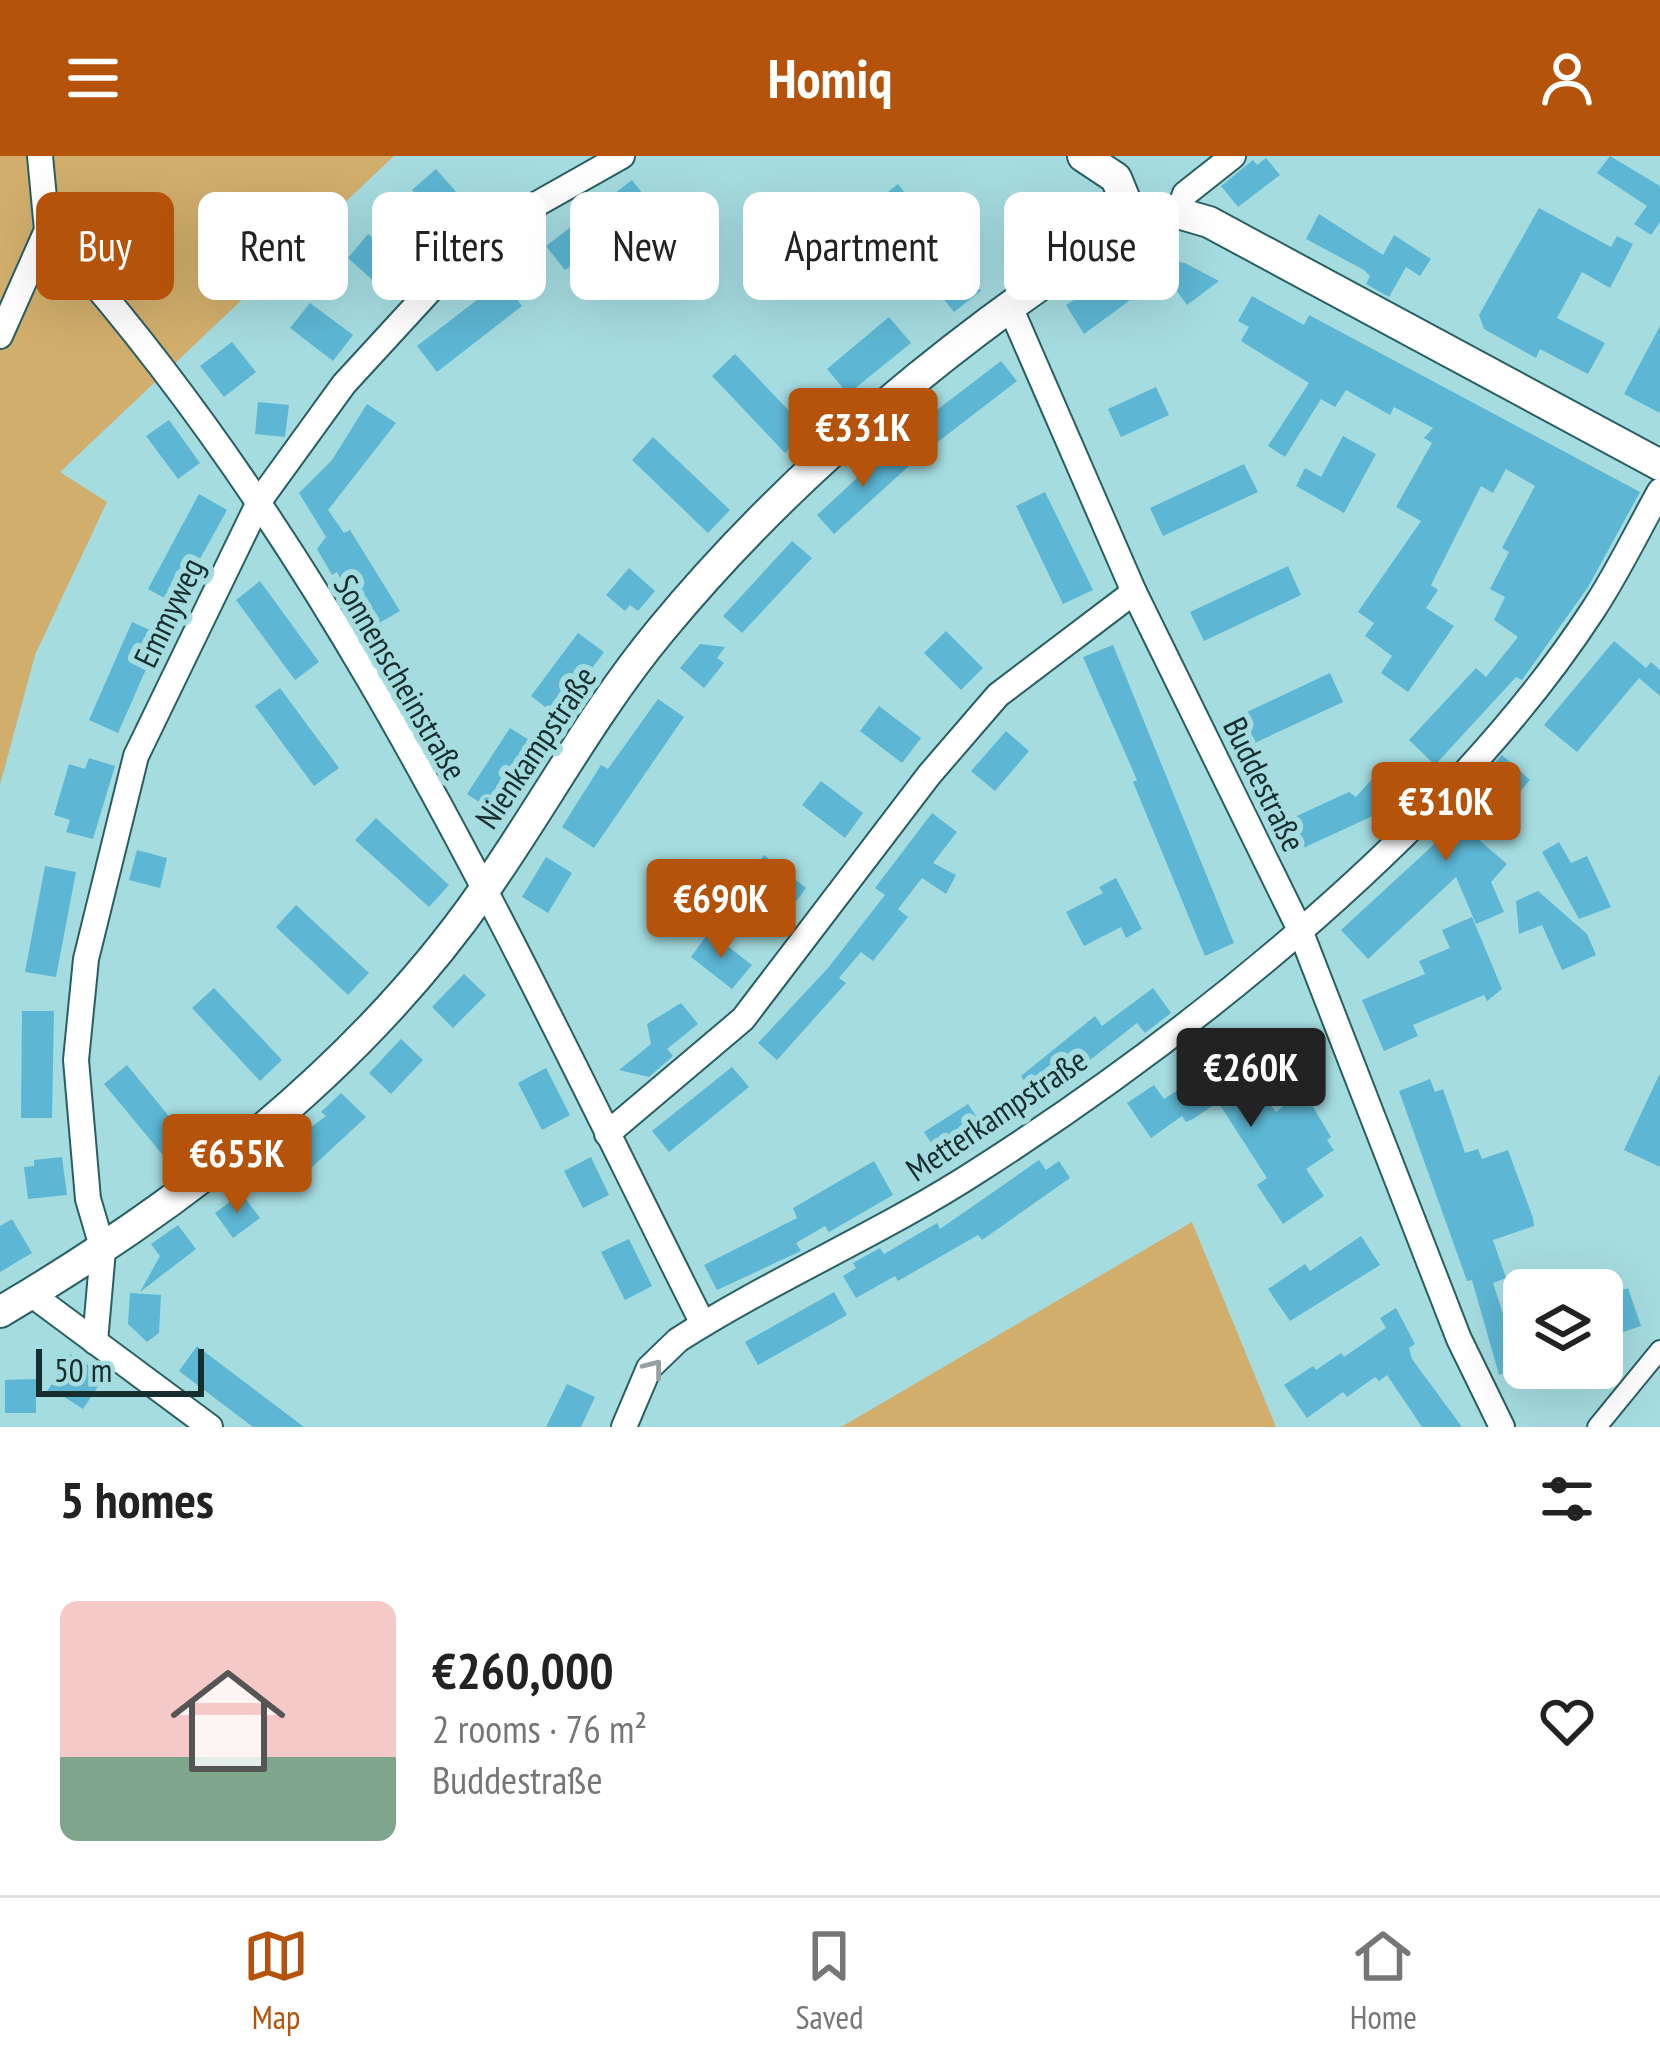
<!DOCTYPE html>
<meta charset="utf-8">
<style>
:root{--surface:#fff;--page:#f6f6f6;--text:#222;--muted:#767676;--line:#e0e0e0;--accent:#b45309}
body{margin:0;font-family:"PT Sans Narrow",sans-serif;background:var(--page);color:var(--text);height:100vh;display:flex;flex-direction:column;font-size:45px;white-space:nowrap}
*{box-sizing:border-box;margin:0}
p{font-size:39px;color:var(--muted)}
.icon{flex:none;width:66px;height:66px;fill:none;stroke:currentColor;stroke-width:2;stroke-linecap:round;stroke-linejoin:round}
.map{position:relative;height:1271px;overflow:hidden}
.panel{display:flex;flex-direction:column;background:var(--surface);flex:1}
.panel>*{flex:none}
.top-card{position:absolute;left:36px;top:36px;width:1590px;height:108px;display:flex;gap:24px}
.tools{position:absolute;left:1503px;top:1113px;display:grid;gap:24px}
.tools a{display:grid;place-items:center;width:120px;height:120px;border-radius:18px;background:var(--surface);box-shadow:0 12px 48px #0002;font-size:60px}
.scale{position:absolute;left:36px;bottom:30px;width:168px;box-sizing:border-box;padding-left:12px;border:6px solid #172e2f;border-top:0;font-size:33px;line-height:42px;white-space:nowrap;color:#172e2f;-webkit-text-stroke:9px #a5dce0;paint-order:stroke}
.price{position:absolute;translate:-50% -102px;padding:0 27px;border-radius:12px;background:var(--accent);color:#fff;font-size:39px;line-height:78px;filter:drop-shadow(0 3px 6px #0008)}
.price::after{content:'';position:absolute;left:50%;top:72px;width:36px;height:27px;margin-left:-18px;background:inherit;clip-path:polygon(0 0,100% 0,50% 100%)}
.price.current{background:#222;color:#fff}
ul{padding:0;list-style:none}
li{display:flex;align-items:center;gap:36px;height:300px;padding:0 60px}
li span{display:grid;place-items:center;flex:none;width:336px;height:240px;border-radius:18px;color:#555}
li>.icon{margin-inline-start:auto}
span .icon{width:144px;height:144px;fill:#fffc;stroke-width:1}
li b{font-size:51px}
h2{display:flex;justify-content:space-between;align-items:center;height:144px;padding:0 60px;font-size:51px}
.pill{padding:0 42px;border-radius:18px;background:var(--surface);box-shadow:0 12px 48px #0002;font-size:42px;line-height:108px}
.pill.current{background:var(--accent);color:#fff}
header{display:flex;justify-content:space-between;align-items:center;height:156px;padding:0 60px;background:var(--accent);color:#fff;font-size:54px;font-weight:700}
.dock{display:flex;justify-content:space-around;align-items:center;height:168px;border-top:3px solid var(--line);background:var(--surface);font-size:33px;color:var(--muted)}
.dock a{display:grid;justify-items:center;gap:6px}
.dock .current{color:var(--accent)}
.map>svg:first-child{display:block}
</style>
<header><svg class="icon" aria-label="menu" viewBox="0 0 24 24"><path d="M4 6h16M4 12h16M4 18h16"/></svg>Homiq<svg class="icon" aria-label="person" viewBox="0 0 24 24"><circle cx="12" cy="8" r="4"/><path d="M4 21q1-7 8-7t8 7"/></svg></header>
<div class="map">
<svg width="1660" height="1271" viewBox="0 0 1660 1271">
<rect width="100%" height="100%" fill="#a5dce0"/>
<!-- green -->
<g fill="#d1ae6c">
<path d="M0 0H394L60 316 107 346 35 499 0 629Z"/>
<path d="M1192 1066 1276 1271H841Z"/>
</g>
<!-- building -->
<g fill="#5db7d4">
<path d="M1610 0 1660 30V66L1651 79 1634 68 1647 50 1597 17Z"/>
<path d="M1266 2 1280 19 1238 51 1221 30 1253 4 1257 9Z"/>
<path d="M436 13 472 54 449 74 412 34Z"/>
<path d="M632 24 653 51 565 114 546 90Z"/>
<path d="M898 28 981 135 954 156 871 50Z"/>
<path d="M1539 52 1611 91 1617 80 1633 88 1610 132 1582 116 1557 162 1605 187 1588 218 1540 193 1536 202 1484 173 1479 159Z"/>
<path d="M1319 58 1383 99 1394 79 1431 103 1420 120 1406 111 1389 141 1366 128 1370 120 1364 114 1306 83Z"/>
<path d="M368 78 410 114 388 138 348 102Z"/>
<path d="M1138 96 1160 122 1084 178 1066 149 1119 117 1116 112Z"/>
<path d="M1172 105 1185 107 1219 125 1187 149 1165 119Z"/>
<path d="M503 124 522 150 437 216 417 190Z"/>
<path d="M1252 140 1304 169 1309 159 1640 336 1588 431 1522 524 1516 521 1435 609 1409 584 1476 512 1486 521 1518 481 1494 464 1505 441 1490 433 1509 396 1502 392 1535 330 1506 313 1493 337 1481 330 1431 429 1438 434 1426 452 1454 470 1408 536 1381 517 1392 500 1365 480 1374 467 1358 456 1421 365 1396 351 1432 287 1424 282 1433 272 1394 251 1390 259 1346 234 1335 251 1321 243 1285 301 1268 290 1309 227 1241 185 1249 171 1238 165Z"/>
<path d="M310 147 353 179 333 205 290 172Z"/>
<path d="M889 161 911 187 848 238 827 213Z"/>
<path d="M1660 170V257L1624 238Z"/>
<path d="M232 186 256 216 224 241 200 210Z"/>
<path d="M735 198 808 275 785 297 712 220Z"/>
<path d="M1001 205 1017 225 935 288 920 267Z"/>
<path d="M1156 231 1169 259 1121 281 1108 253Z"/>
<path d="M258 246 289 249 285 281 255 278Z"/>
<path d="M367 248 396 267 328 354 344 377 350 374 400 455 367 474 337 416 332 419 317 393 326 381 299 337 332 304Z"/>
<path d="M169 264 200 307 178 323 146 280Z"/>
<path d="M1343 280 1376 298 1344 357 1296 330 1305 312 1321 321Z"/>
<path d="M653 281 730 354 708 377 632 304Z"/>
<path d="M892 290 910 309 834 378 817 359Z"/>
<path d="M1244 308 1258 336 1163 380 1150 352Z"/>
<path d="M1045 336 1093 434 1063 448 1016 350Z"/>
<path d="M199 338 227 354 175 448 148 433Z"/>
<path d="M792 385 812 402 742 477 723 460Z"/>
<path d="M1288 410 1301 439 1204 485 1190 456Z"/>
<path d="M629 412 655 435 638 455 630 449 625 455 606 439Z"/>
<path d="M260 425 319 506 295 524 236 444Z"/>
<path d="M132 466 161 479 118 577 89 564Z"/>
<path d="M946 475 983 512 961 534 924 497Z"/>
<path d="M578 477 604 496 557 560 531 540Z"/>
<path d="M1614 485 1646 512 1651 506 1660 514V540L1639 522 1577 596 1544 569Z"/>
<path d="M700 488 725 491 717 502 724 507 704 532 680 512Z"/>
<path d="M1113 489 1234 787 1205 800 1133 626 1137 624 1083 501Z"/>
<path d="M1330 517 1343 546 1246 591 1232 563Z"/>
<path d="M280 532 339 612 314 630 255 550Z"/>
<path d="M658 543 684 561 594 692 562 671 601 609 608 613Z"/>
<path d="M879 550 921 582 902 607 860 575Z"/>
<path d="M510 572 537 589 494 656 467 638Z"/>
<path d="M1006 575 1029 595 995 635 971 615Z"/>
<path d="M1502 599 1530 624 1478 683 1507 708 1491 726 1504 756 1476 768 1456 721 1368 803 1341 774 1441 682 1432 674Z"/>
<path d="M89 602 115 610 93 683 66 676 70 664 54 659 69 608 85 613Z"/>
<path d="M1373 622 1388 653 1290 698 1277 669 1349 636 1356 641Z"/>
<path d="M821 625 863 657 845 682 802 649Z"/>
<path d="M932 657 957 676 933 707 956 719 946 738 922 722 898 753 908 761 873 805 861 796 839 822 846 827 777 904 758 887 828 812 885 739 875 732Z"/>
<path d="M376 662 449 729 429 751 355 684Z"/>
<path d="M1559 686 1571 707 1587 700 1611 751 1579 763 1542 696Z"/>
<path d="M137 694 167 702 160 732 129 724Z"/>
<path d="M764 699 806 732 787 757 745 725Z"/>
<path d="M546 701 572 717 548 757 522 741Z"/>
<path d="M45 710 76 716 56 821 25 816Z"/>
<path d="M1116 722 1142 773 1126 782 1121 771 1084 790 1066 756 1103 737 1099 731Z"/>
<path d="M1538 735 1587 778 1596 799 1562 814 1542 769 1519 778 1516 745Z"/>
<path d="M296 749 369 817 348 839 276 771Z"/>
<path d="M1472 761 1502 833 1487 845 1484 839 1413 869 1418 880 1384 895 1362 844 1425 818 1419 805 1450 792 1442 774Z"/>
<path d="M709 776 752 809 732 833 691 801Z"/>
<path d="M464 818 486 839 453 872 432 851Z"/>
<path d="M214 832 282 904 260 925 192 852Z"/>
<path d="M1153 832 1171 857 1145 877 1137 867 1038 945 1021 920 1095 860 1102 870Z"/>
<path d="M681 847 698 868 667 893 673 900 649 921 619 914 651 888 647 868Z"/>
<path d="M22 855H54L52 962H21Z"/>
<path d="M401 883 423 904 391 938 369 917Z"/>
<path d="M1233 898 1276 956 1303 934 1331 981 1327 984 1334 994 1306 1013 1324 1040 1283 1068 1257 1029 1267 1022 1218 946 1193 963 1186 966 1182 960 1151 982 1127 947 1154 929 1164 943Z"/>
<path d="M127 909 190 986 167 1004 104 928Z"/>
<path d="M732 911 749 931 669 996 652 975Z"/>
<path d="M546 912 570 959 542 974 518 927Z"/>
<path d="M1660 917V1011L1624 994Z"/>
<path d="M1430 923 1435 936 1443 933 1465 997 1478 993 1482 1003 1508 994 1533 1062 1534 1070 1493 1084 1506 1122 1493 1127 1510 1179 1524 1175V1210L1499 1219 1472 1124 1467 1125 1399 935Z"/>
<path d="M341 937 366 961 297 1025 275 998 326 960 321 956Z"/>
<path d="M968 948 985 974 941 1002 924 976Z"/>
<path d="M62 1001 67 1039 28 1043 24 1011 34 1010V1004Z"/>
<path d="M591 1001 609 1039 583 1052 564 1015Z"/>
<path d="M1039 1004 1046 1014 1059 1005 1070 1022 982 1084 978 1079 898 1125 895 1120 856 1142 843 1120 856 1112 853 1107 880 1092 884 1098 937 1067 940 1073Z"/>
<path d="M874 1005 893 1039 829 1076 825 1070 796 1087 801 1095 717 1134 704 1109 797 1062 793 1052Z"/>
<path d="M241 1037 260 1062 233 1082 215 1057Z"/>
<path d="M12 1063 32 1097 0 1116V1070Z"/>
<path d="M178 1069 196 1093 140 1136 160 1100 151 1088Z"/>
<path d="M1361 1080 1380 1109 1290 1165 1268 1133 1305 1108 1310 1115Z"/>
<path d="M629 1083 652 1130 625 1144 601 1096Z"/>
<path d="M1628 1132 1641 1170 1602 1183V1141Z"/>
<path d="M834 1136 847 1159 758 1209 745 1186Z"/>
<path d="M130 1137 161 1139 159 1177 147 1186 128 1168Z"/>
<path d="M1396 1152 1415 1188 1409 1192 1412 1203 1462 1271H1422L1387 1219 1379 1225 1375 1221 1347 1241 1343 1236 1307 1262 1284 1229 1313 1210 1316 1214 1341 1197 1344 1201 1386 1172 1380 1162Z"/>
<path d="M197 1190 263 1240 304 1271H253L179 1215Z"/>
<path d="M71 1198 105 1220 83 1253 58 1237H46Z"/>
<path d="M36 1223V1257H5V1224Z"/>
<path d="M567 1228 595 1241 581 1271H546Z"/>
</g>
<g fill="none" stroke-linecap="round" stroke-linejoin="round">
<!-- pedestrian casing -->
<g stroke="#295f63" stroke-width="22">
<path id="pedestrian" d="M1597 1271 1660 1194"/>
</g>
<!-- minor casing -->
<g stroke="#295f63" stroke-width="28">
<g id="minor">
<path d="M1178 57 1185 38 1233 0"/>
<path d="M47 74C334 389 513 791 703 1168"/>
<path d="M1011 153 1134 436 1300 774 1459 1183 1502 1271"/>
<path d="M0 180 47 74 40 0"/>
<path d="M607 978 743 863 929 619 998 539 1134 436"/>
<path d="M31 1138 210 1271"/>
<path d="M95 1186 103 1094 88 1043 76 904 86 803 136 600 260 344 344 228 435 129 512 62 622 0"/>
<path d="M624 1271 649 1212 678 1184C775 1122 882 1077 979 1014 1194 876 1453 669 1593 454 1618 416 1638 374 1660 335"/>
</g>
</g>
<!-- tertiary casing -->
<g stroke="#295f63" stroke-width="34">
<g id="tertiary">
<path d="M1083 0 1116 22 1134 66"/>
<path d="M0 1156C182 1049 361 911 483 736 544 649 593 556 661 474 792 315 960 177 1134 66L1178 57 1209 66 1660 309"/>
</g>
</g>
<!-- pedestrian -->
<use href="#pedestrian" stroke="#fff" stroke-width="18"/>
<!-- minor -->
<use href="#minor" stroke="#fff" stroke-width="24"/>
<!-- tertiary -->
<use href="#tertiary" stroke="#fff" stroke-width="30"/>
</g>
<!-- one-way arrows -->
<defs><path id="oneway-chevron" d="M-2-3.5L2.5 0L-2 3.5" fill="none" stroke-width="1.6" stroke-linecap="round" stroke-linejoin="round" transform="scale(3)"/></defs>
<use stroke="#97a1a1" href="#oneway-chevron" transform="translate(654 1212) rotate(-52)"/>
<g text-anchor="middle" dominant-baseline="central" stroke-width="12" stroke-linejoin="round" paint-order="stroke">
<!-- street labels -->
<g font-size="33" fill="#172e2f" stroke="#a5dce0">
<text transform="translate(168 456) rotate(-64)">Emmyweg</text>
<text transform="translate(401 521) rotate(60)">Sonnenscheinstraße</text>
<text transform="translate(535 591) rotate(-56)">Nienkampstraße</text>
<text transform="translate(1265 628) rotate(64)">Buddestraße</text>
<text transform="translate(996 958) rotate(-34)">Metterkampstraße</text>
</g>
</g>
</svg>
<div class="tools">
<a><svg class="icon" aria-label="layers" viewBox="0 0 24 24"><path d="M12 4l9 5-9 5-9-5zM3 14l9 5 9-5"/></svg></a>
</div>
<div class="scale">50 m</div>
<b class="price" style="left:863px;top:334px">€331K</b>
<b class="price" style="left:1446px;top:708px">€310K</b>
<b class="price" style="left:721px;top:805px">€690K</b>
<b class="price current" style="left:1251px;top:974px">€260K</b>
<b class="price" style="left:237px;top:1060px">€655K</b>
<div class="top-card">
<a class="pill current">Buy</a>
<a class="pill">Rent</a>
<a class="pill">Filters</a>
<a class="pill">New</a>
<a class="pill">Apartment</a>
<a class="pill">House</a>
</div>
</div>
<section class="panel">
<h2>5 homes<svg class="icon" aria-label="filters" viewBox="0 0 24 24"><path d="M4 7h16M4 17h16"/><circle cx="9" cy="7" r="2"/><circle cx="15" cy="17" r="2"/></svg></h2>
<ul>
<li><span style="background:linear-gradient(#f6c9c9 65%,#7fa58c 0)"><svg class="icon" aria-label="home" viewBox="0 0 24 24"><path d="M3 11l9-7 9 7M6 9v11h12V9"/></svg></span><div><b>€260,000</b><p>2 rooms · 76 m²</p><p>Buddestraße</p></div><svg class="icon" aria-label="heart" viewBox="0 0 24 24"><path d="M12 20l-8-8c-3-5 5-10 8-4 3-6 11-1 8 4z"/></svg></li>
</ul>
</section>
<nav class="dock">
<a class="current"><svg class="icon" aria-label="map" viewBox="0 0 24 24"><path d="M3 6l6-2 6 2 6-2v14l-6 2-6-2-6 2zM9 4v14M15 6v14"/></svg>Map</a>
<a><svg class="icon" aria-label="saved" viewBox="0 0 24 24"><path d="M7 4h10v16l-5-4-5 4z"/></svg>Saved</a>
<a><svg class="icon" aria-label="home" viewBox="0 0 24 24"><path d="M3 11l9-7 9 7M6 9v11h12V9"/></svg>Home</a>
</nav>
